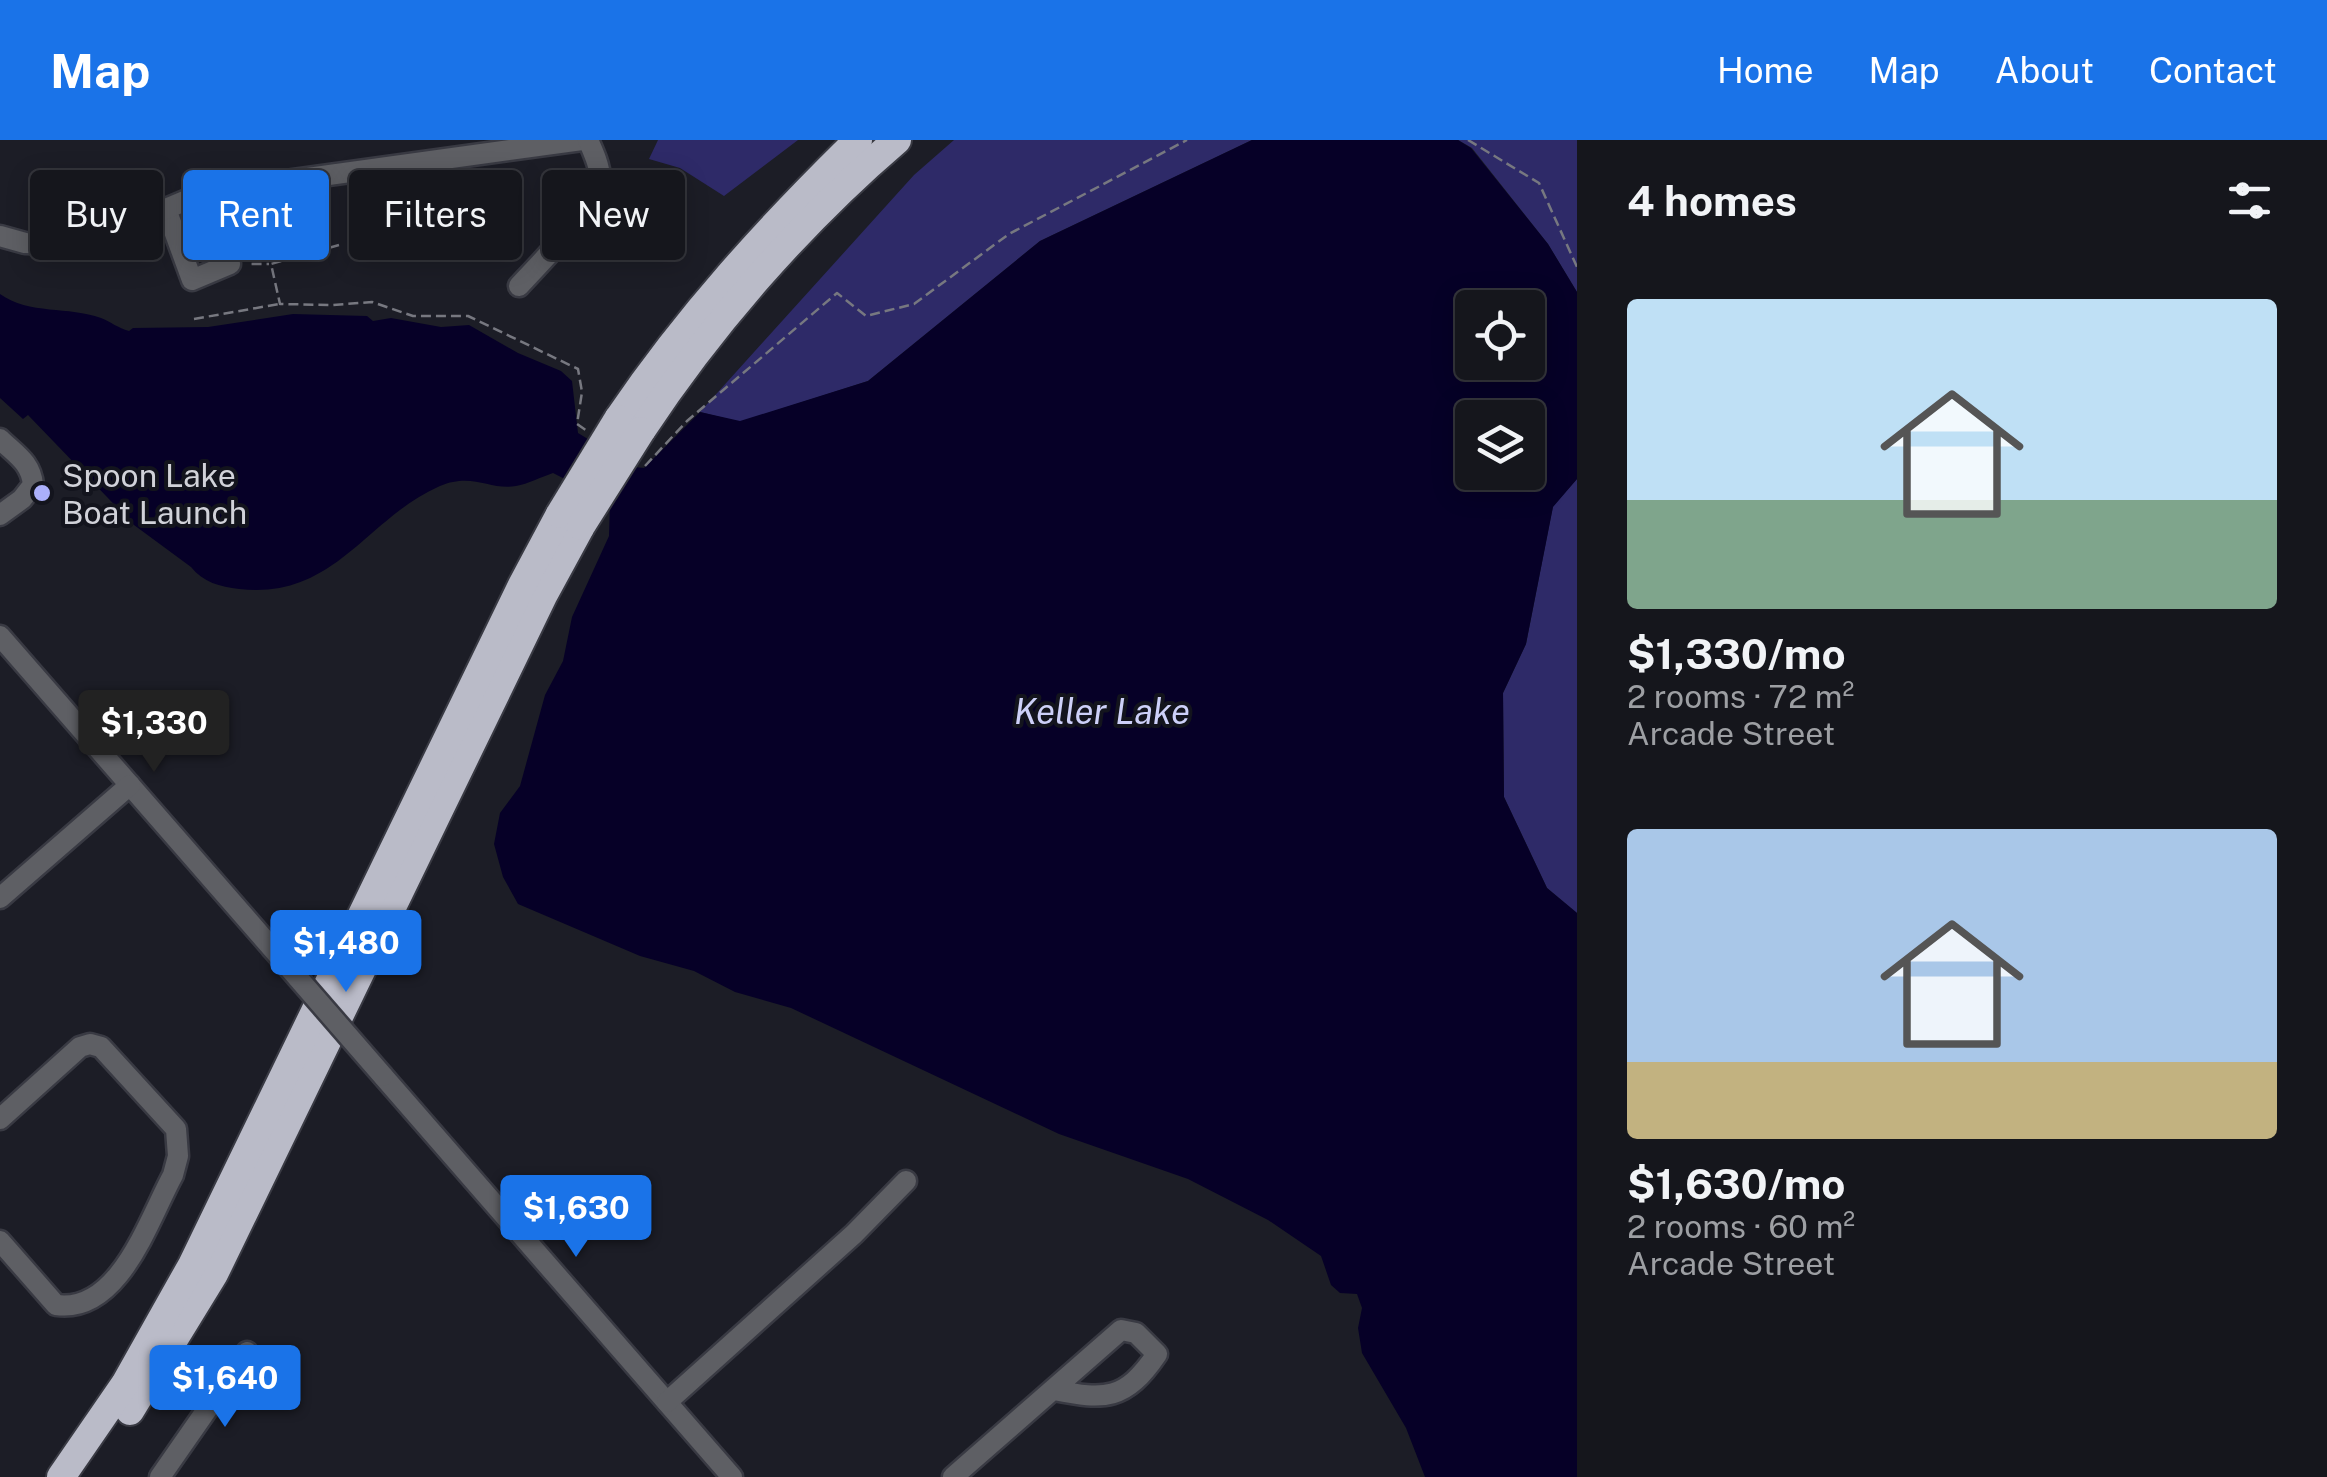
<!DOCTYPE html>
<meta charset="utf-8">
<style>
:root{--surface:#15161c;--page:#1e1f25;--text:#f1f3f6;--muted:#9d9fa3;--line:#34353b;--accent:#1a73e8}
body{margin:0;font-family:"Public Sans",sans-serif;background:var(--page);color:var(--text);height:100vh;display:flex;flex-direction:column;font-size:38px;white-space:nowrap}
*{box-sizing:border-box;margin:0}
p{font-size:32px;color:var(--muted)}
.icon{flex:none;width:55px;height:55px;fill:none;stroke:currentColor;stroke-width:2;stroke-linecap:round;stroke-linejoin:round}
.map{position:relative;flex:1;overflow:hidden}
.sheet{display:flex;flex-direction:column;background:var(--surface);width:750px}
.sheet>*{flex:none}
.guide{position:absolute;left:30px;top:30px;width:950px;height:90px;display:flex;gap:20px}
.controls{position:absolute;left:1455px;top:150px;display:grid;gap:20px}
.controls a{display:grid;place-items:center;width:90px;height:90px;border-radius:10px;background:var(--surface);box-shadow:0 5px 25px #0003,0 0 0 2px var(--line);font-size:50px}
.price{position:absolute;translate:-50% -85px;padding:0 22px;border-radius:10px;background:var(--accent);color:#fff;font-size:32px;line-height:65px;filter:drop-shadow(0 2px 5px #0008)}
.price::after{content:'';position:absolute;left:50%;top:60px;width:30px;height:22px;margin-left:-15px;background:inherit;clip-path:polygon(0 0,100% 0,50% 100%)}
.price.on{background:#222;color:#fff}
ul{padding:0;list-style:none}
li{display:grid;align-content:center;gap:20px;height:530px;padding:0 50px}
li span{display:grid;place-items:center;height:310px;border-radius:10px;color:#555}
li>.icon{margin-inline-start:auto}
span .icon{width:180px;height:180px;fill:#fffc;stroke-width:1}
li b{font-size:42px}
h2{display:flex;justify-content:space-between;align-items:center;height:120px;padding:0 50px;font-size:42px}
.chip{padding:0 35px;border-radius:10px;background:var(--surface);box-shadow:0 5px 25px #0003,0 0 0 2px var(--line);font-size:35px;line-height:90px}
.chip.on{background:var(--accent);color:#fff}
header{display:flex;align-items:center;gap:60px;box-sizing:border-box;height:140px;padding:0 50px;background:var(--accent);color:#fff}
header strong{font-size:48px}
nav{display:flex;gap:55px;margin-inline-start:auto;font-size:35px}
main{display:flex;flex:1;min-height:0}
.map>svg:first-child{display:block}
</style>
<header>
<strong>Map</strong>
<nav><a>Home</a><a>Map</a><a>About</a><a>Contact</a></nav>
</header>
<main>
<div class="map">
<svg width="1577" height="1337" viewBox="0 0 1577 1337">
<rect width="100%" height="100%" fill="#1c1d26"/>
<!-- green -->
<g fill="#2e2a68">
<path d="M658 0H798L724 56 680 28 649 19Z"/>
<path d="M954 0H1252L1040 101 868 241 740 282 700 272 914 35Z"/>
<path d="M1458 0H1577V152L1548 104 1472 8Z"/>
<path d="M1577 339V773L1547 748 1504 657 1503 553 1526 504 1553 366Z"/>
</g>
<!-- water -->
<path fill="#060027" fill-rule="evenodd" d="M1252 0H1458L1471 8 1548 104 1577 152V339L1553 367 1526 504 1503 553 1504 657 1547 748 1577 773V1337H1425L1406 1288 1362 1213 1358 1188 1362 1168 1357 1154 1340 1153 1331 1145 1321 1116 1268 1080 1188 1039 1059 994 791 868 735 852 694 831 640 816 518 764 503 737 494 704 500 673 520 646 545 555 563 521 572 477 609 396 610 362 553 333C541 337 528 344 516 346 491 351 473 332 440 346 366 378 335 460 239 449 220 447 203 442 191 427L134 385 28 275 23 279 0 258V154C29 175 69 166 101 178 111 182 118 188 129 191L133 188 208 187 293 174 367 176 373 181 391 178 441 187 469 185 518 213 561 231 572 241 578 293 634 327 644 328 700 272 740 281 868 241 1040 101ZM1472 168H1528V222H1472ZM1472 278H1528V332H1472Z"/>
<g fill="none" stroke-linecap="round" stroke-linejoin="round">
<!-- minor casing -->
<g stroke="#393a43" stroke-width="25">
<g id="minor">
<path d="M166 69 192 140 230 124 209 52"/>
<path d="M0 96 25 103 72 104 97 98 206 52 582 0"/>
<path d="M519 146C538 125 599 65 600 38 600 26 593 11 588 0"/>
<path d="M0 299C15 314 31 322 33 345L22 359 0 375"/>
<path d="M0 496 271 807"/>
<path d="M0 758 130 645"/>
<path d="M383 936 732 1337"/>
<path d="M0 979 80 907 90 904 101 907 176 989 178 1016 173 1035C148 1081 119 1174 56 1165L0 1101"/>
<path d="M667 1262 854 1094 906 1041"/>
<path d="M160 1337 247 1212"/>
<path d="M953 1337 1121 1190 1136 1193 1157 1214C1125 1261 1105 1260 1054 1250"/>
</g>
</g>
<!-- highway casing -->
<g stroke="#393a43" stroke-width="32">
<g id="highway">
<path d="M618 279C688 176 769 87 858 0"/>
<path d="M641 291C711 185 800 83 897 0"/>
<path d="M130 1271 214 1134 544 454 581 386"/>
<path d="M61 1337 125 1244 192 1125 522 445 560 374"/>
</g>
</g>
<!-- path -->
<g stroke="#777880" stroke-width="2.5" stroke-dasharray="10 5" stroke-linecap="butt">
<path d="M1468 0 1539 43 1577 127"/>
<path d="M238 66 251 124H269"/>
<path d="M339 105 271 124 280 164 332 165 372 162 413 176H468L578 229 582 252 577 284 587 291"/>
<path d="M194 179 279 164"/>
<path d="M645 326 687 281 837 153 866 176 914 164 1009 94 1187 0"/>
</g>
<!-- minor -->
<use href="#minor" stroke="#5e5f64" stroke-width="20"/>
<!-- highway -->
<use href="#highway" stroke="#babbc8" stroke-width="28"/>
<!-- minor-bridge casing -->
<g stroke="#393a43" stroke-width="25" stroke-linecap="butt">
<path id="minor-bridge" d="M271 807 383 936"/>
</g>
<!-- highway-bridge casing -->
<g stroke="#393a43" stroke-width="32" stroke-linecap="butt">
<g id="highway-bridge">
<path d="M560 374 618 279"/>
<path d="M581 386 641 291"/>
</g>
</g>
<!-- minor-bridge -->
<use href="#minor-bridge" stroke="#5e5f64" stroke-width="20"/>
<!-- highway-bridge -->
<use href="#highway-bridge" stroke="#babbc8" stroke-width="28"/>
</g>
<!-- markers -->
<circle fill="#abaffb" stroke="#13141d" stroke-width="4" cx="42" cy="353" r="10"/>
<g text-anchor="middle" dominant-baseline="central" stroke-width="8" stroke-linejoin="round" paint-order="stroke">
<!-- poi labels -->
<g font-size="32" fill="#d1d2d9" stroke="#13141d" text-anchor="start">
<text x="62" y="335">Spoon Lake<tspan x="62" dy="37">Boat Launch</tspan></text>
</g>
<!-- water labels -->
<g font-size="35" font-style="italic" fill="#cdd0f8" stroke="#13141d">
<text x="1102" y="571">Keller Lake</text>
</g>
</g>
</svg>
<div class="controls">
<a><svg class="icon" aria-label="locate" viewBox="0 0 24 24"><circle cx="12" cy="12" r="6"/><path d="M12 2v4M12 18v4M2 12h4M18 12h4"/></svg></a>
<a><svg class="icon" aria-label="layers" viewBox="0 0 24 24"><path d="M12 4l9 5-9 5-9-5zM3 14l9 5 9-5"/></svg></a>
</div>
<b class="price on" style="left:154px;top:635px">$1,330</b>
<b class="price" style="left:346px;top:855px">$1,480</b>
<b class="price" style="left:576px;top:1120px">$1,630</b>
<b class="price" style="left:225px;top:1290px">$1,640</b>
<div class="guide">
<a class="chip">Buy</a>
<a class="chip on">Rent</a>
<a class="chip">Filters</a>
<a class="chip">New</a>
</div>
</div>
<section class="sheet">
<h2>4 homes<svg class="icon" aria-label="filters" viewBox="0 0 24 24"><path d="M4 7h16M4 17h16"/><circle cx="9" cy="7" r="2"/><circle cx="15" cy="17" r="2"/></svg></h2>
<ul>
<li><span style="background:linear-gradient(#bfe0f5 65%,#7fa58c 0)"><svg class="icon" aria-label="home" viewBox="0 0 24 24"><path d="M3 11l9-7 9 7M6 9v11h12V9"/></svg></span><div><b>$1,330/mo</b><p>2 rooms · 72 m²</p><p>Arcade Street</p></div></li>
<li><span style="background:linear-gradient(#a9c7e8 75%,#c2b280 0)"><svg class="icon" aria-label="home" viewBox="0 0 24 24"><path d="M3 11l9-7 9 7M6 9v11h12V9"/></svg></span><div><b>$1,630/mo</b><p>2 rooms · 60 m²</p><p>Arcade Street</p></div></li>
</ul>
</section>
</main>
